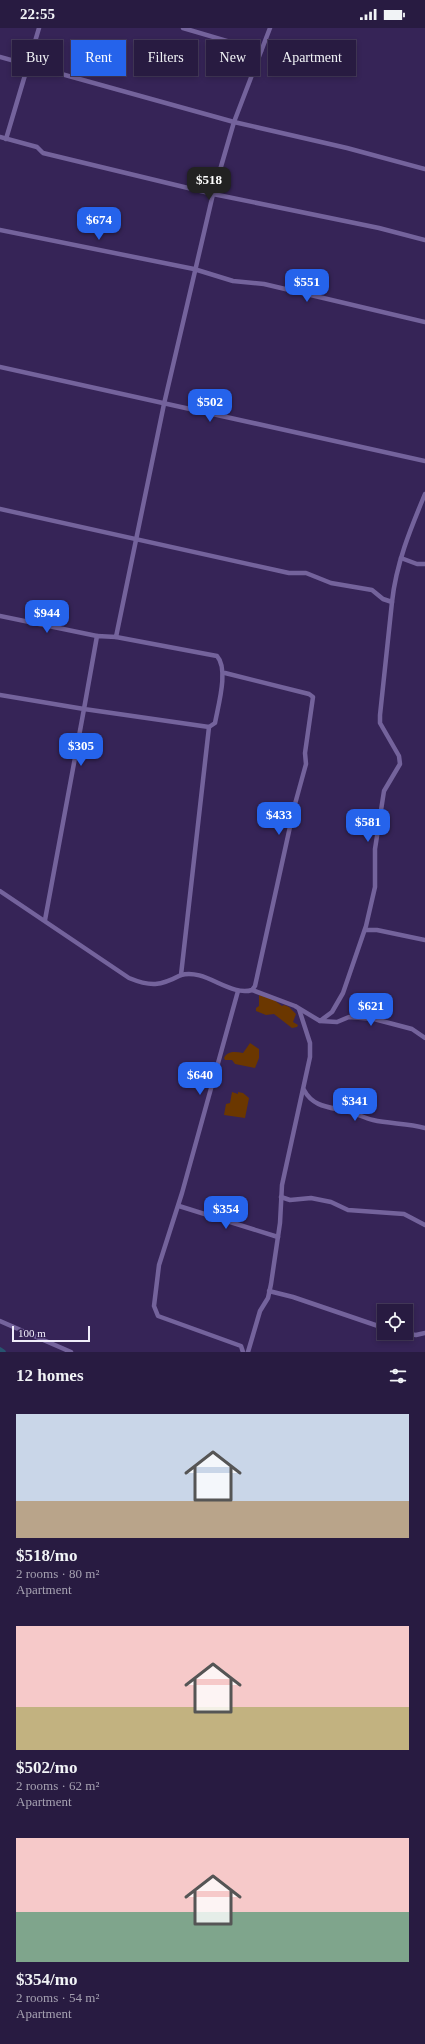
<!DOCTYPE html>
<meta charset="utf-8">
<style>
:root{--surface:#281b41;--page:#302448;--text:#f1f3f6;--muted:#a5a1b1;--line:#44395a;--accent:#2563eb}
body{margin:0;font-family:Georgia,serif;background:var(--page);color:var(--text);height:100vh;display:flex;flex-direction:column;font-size:15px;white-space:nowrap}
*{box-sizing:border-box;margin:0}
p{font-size:13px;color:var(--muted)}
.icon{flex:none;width:22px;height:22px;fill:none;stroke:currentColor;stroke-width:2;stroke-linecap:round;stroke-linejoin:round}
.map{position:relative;height:1324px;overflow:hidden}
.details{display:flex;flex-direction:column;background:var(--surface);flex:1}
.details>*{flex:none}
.hud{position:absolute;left:12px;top:12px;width:401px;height:36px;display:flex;gap:8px}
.controls{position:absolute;left:377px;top:1276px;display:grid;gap:8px}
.controls a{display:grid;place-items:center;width:36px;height:36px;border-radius:0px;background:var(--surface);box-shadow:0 2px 6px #0003,0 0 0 1px var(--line);font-size:20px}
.scale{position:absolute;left:12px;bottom:10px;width:78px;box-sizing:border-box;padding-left:4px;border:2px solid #f0edfa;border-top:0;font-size:11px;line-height:14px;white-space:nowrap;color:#f0edfa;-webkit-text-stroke:3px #362457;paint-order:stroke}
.price{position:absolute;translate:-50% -34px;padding:0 9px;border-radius:8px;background:var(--accent);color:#fff;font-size:13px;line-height:26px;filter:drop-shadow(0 1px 2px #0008)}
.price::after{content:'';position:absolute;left:50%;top:24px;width:12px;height:9px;margin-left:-6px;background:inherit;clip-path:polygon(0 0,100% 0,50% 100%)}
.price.current{background:#222;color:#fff}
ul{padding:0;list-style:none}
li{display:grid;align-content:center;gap:8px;height:212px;padding:0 16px}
li span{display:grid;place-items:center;height:124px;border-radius:0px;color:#555}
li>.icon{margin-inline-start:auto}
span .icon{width:72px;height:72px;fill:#fffc;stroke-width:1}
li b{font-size:17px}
h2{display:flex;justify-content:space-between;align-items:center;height:48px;padding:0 16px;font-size:17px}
.chip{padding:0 14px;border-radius:0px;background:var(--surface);box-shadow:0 2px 6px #0003,0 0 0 1px var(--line);font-size:14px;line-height:36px}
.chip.current{background:var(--accent);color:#fff}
.status{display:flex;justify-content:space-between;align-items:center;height:28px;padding:0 20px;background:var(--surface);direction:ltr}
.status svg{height:11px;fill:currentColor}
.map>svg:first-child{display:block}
</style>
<div class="status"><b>22:55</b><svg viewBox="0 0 49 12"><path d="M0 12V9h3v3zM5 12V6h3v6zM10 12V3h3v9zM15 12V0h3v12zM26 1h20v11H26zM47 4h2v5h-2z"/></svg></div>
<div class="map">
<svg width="425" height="1324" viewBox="0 0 425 1324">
<rect width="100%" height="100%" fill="#362457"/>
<!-- grass -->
<g fill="#6b3700">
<path d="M259 967 274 972 282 978 284 977 289 979 296 986 293 994 298 997 297 999 292 1000 274 986 266 987 256 983V980L259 978Z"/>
<path d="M250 1015 259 1021V1030L255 1040 235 1036 232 1032H225L224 1030C228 1022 236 1024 243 1025Z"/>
<path d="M232 1064 238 1066V1064L243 1065 249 1070 245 1090 224 1087 226 1076 230 1075Z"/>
</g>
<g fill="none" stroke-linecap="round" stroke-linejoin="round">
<!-- canal -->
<path stroke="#27546f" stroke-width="5.5" d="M0 1322 3 1324"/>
<!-- minor -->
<g stroke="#74639c" stroke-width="4.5">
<path d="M183 0 261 23"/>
<path d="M0 29 234 94 347 120 425 141"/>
<path d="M0 109 37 119 43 125 213 166 379 200 425 212"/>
<path d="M6 111 39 0"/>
<path d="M0 202 194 241 233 253 264 256 425 294"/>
<path d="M0 339 425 433"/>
<path d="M0 481 289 545H306L331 555 372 562 383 571 392 574C396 536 410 502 425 466"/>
<path d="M401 530 417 536H425"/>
<path d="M0 588 97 608"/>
<path d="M116 609 217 628C229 641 218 678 215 695L209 699"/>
<path d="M0 667 84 681 45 892"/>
<path d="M0 863 129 950C151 959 160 958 181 947L209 699 84 681 97 608 116 609 164 376 213 166 234 94 270 0"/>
<path d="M365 902H377L425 912"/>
<path d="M181 947C205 940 230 969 252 962L255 958 295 776 306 736 305 725 313 669 309 666 225 645"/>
<path d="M252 962 295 978 320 993 332 984 343 965 366 898 375 859V821L384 763 400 736 399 728 380 695V687L392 574"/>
<path d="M238 963 182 1165 159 1237 154 1278 158 1288 241 1318 243 1324"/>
<path d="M320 993 337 994 349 989 374 991 412 1001 425 1010"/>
<path d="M304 1062C313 1079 329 1079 346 1083 355 1085 364 1090 373 1092 390 1096 408 1095 425 1100"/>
<path d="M281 1169 290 1172 311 1170 331 1174 348 1182 404 1186 425 1197"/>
<path d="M179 1178 278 1209"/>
<path d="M269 1263 293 1269 384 1300"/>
<path d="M0 1293 71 1324"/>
<path d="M401 1305 416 1307 425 1305"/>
<path d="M248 1324 260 1283 268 1270 271 1256 280 1195 282 1157 310 1029V1015L299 981"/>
</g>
</g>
</svg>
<div class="controls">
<a><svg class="icon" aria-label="locate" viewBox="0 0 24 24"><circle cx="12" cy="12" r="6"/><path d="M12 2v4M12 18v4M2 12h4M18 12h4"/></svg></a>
</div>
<div class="scale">100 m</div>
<b class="price current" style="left:209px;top:173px">$518</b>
<b class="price" style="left:99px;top:213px">$674</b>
<b class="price" style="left:307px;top:275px">$551</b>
<b class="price" style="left:210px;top:395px">$502</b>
<b class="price" style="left:47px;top:606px">$944</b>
<b class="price" style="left:81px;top:739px">$305</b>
<b class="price" style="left:279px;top:808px">$433</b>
<b class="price" style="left:368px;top:815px">$581</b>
<b class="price" style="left:371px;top:999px">$621</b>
<b class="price" style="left:200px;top:1068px">$640</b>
<b class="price" style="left:355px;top:1094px">$341</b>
<b class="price" style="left:226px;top:1202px">$354</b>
<div class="hud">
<a class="chip">Buy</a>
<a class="chip current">Rent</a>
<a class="chip">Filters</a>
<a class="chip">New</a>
<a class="chip">Apartment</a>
</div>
</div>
<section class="details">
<h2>12 homes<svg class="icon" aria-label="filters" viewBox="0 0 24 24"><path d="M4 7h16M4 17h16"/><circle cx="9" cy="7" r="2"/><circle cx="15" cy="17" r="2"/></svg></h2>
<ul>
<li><span style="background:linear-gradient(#c9d6e8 70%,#b9a48a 0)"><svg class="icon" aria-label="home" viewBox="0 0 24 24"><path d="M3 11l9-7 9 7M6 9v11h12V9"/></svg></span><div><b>$518/mo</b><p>2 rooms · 80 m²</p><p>Apartment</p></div></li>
<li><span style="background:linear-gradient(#f6c9c9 65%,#c2b280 0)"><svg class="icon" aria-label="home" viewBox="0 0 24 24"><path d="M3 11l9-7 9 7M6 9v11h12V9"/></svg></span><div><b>$502/mo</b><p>2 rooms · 62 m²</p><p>Apartment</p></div></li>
<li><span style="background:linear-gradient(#f6c9c9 60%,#7fa58c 0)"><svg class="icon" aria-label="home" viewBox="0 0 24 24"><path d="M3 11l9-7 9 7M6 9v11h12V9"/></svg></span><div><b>$354/mo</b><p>2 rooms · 54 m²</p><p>Apartment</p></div></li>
</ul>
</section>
